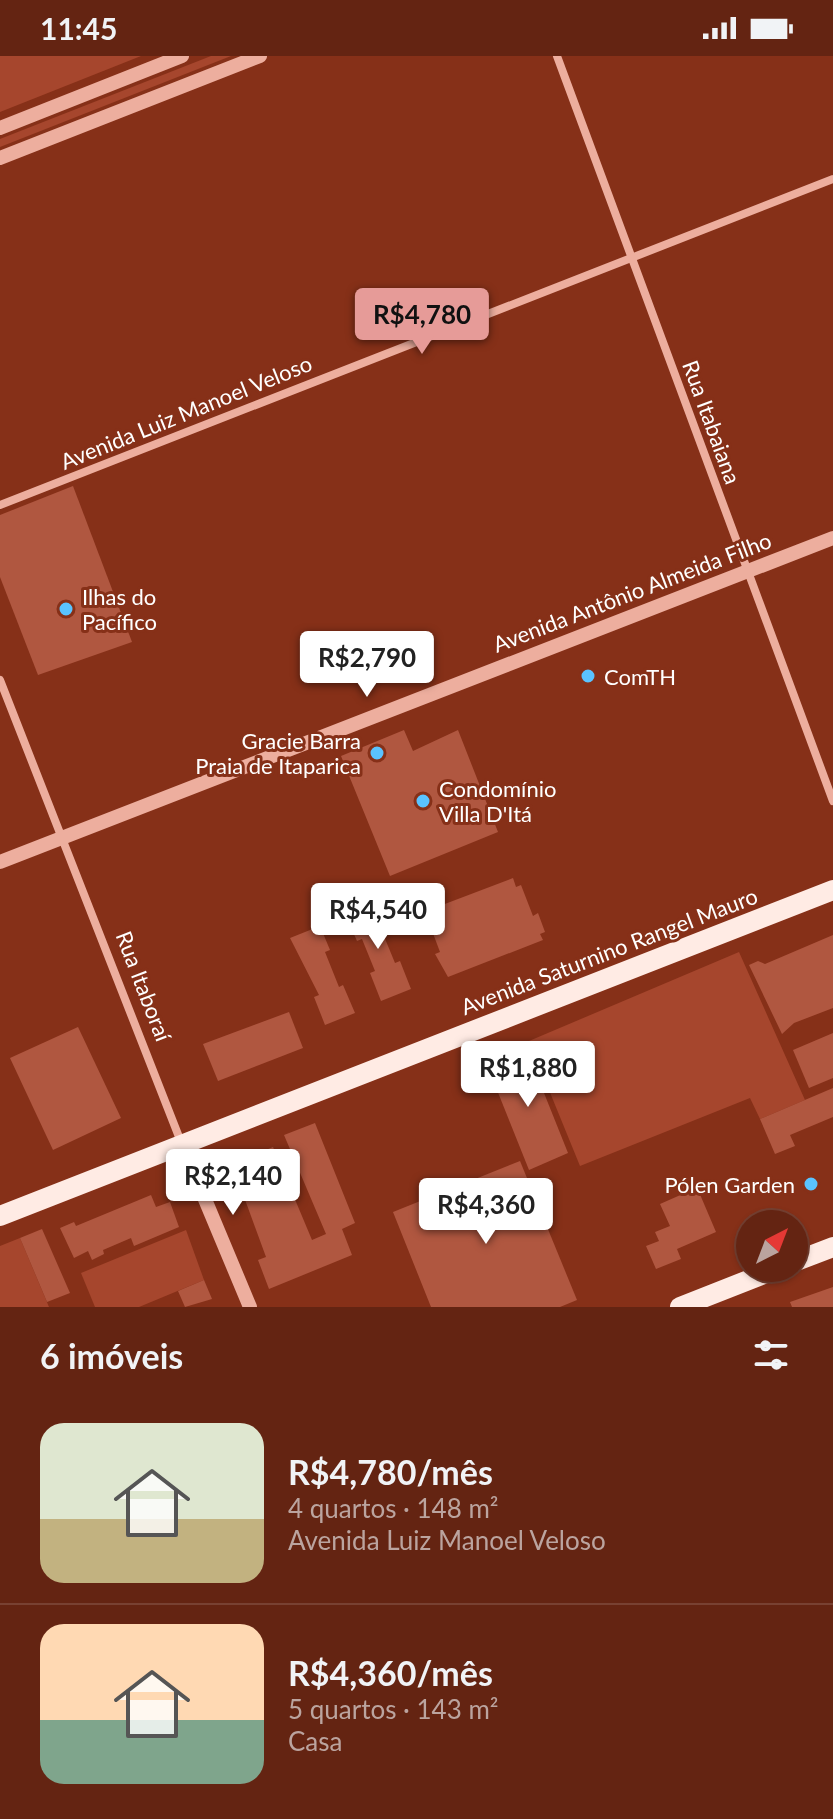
<!DOCTYPE html>
<html lang="pt">
<meta charset="utf-8">
<style>
:root{--surface:#642412;--page:#6a2c1b;--text:#f1f3f6;--muted:#bba49f;--line:#784132;--accent:#e69b98}
body{margin:0;font-family:Lato,sans-serif;background:var(--page);color:var(--text);height:100vh;display:flex;flex-direction:column;font-size:30px;white-space:nowrap}
*{box-sizing:border-box;margin:0}
p{font-size:26px;color:var(--muted)}
.icon{flex:none;width:44px;height:44px;fill:none;stroke:currentColor;stroke-width:2;stroke-linecap:round;stroke-linejoin:round}
.map{position:relative;height:1251px;overflow:hidden}
.sheet{display:flex;flex-direction:column;background:var(--surface);flex:1}
.sheet>*{flex:none}
.needle{width:52px;rotate:42deg}
.tools{position:absolute;left:736px;top:1154px;display:grid;gap:16px}
.tools a{display:grid;place-items:center;width:72px;height:72px;border-radius:50%;background:var(--surface);box-shadow:0 2px 6px #0004,0 0 0 2px var(--line);font-size:40px}
.price{position:absolute;translate:-50% -68px;padding:0 18px;border-radius:8px;background:#fff;color:#222;font-size:26px;line-height:52px;filter:drop-shadow(0 2px 4px #0008)}
.price::after{content:'';position:absolute;left:50%;top:48px;width:24px;height:18px;margin-left:-12px;background:inherit;clip-path:polygon(0 0,100% 0,50% 100%)}
.price.active{background:var(--accent);color:#111}
ul{padding:0;list-style:none}
li{display:flex;align-items:center;gap:24px;height:200px;padding:0 40px}
li+li{border-top:2px solid var(--line)}
li span{display:grid;place-items:center;flex:none;width:224px;height:160px;border-radius:24px;color:#555}
li>.icon{margin-inline-start:auto}
span .icon{width:96px;height:96px;fill:#fffc;stroke-width:1}
li b{font-size:34px}
h2{display:flex;justify-content:space-between;align-items:center;height:96px;padding:0 40px;font-size:34px}
.status{display:flex;justify-content:space-between;align-items:center;height:56px;padding:0 40px;background:var(--surface);direction:ltr}
.status svg{height:22px;fill:currentColor}
.map>svg:first-child{display:block}
</style>
<div class="status"><b>11:45</b><svg viewBox="0 0 49 12"><path d="M0 12V9h3v3zM5 12V6h3v6zM10 12V3h3v9zM15 12V0h3v12zM26 1h20v11H26zM47 4h2v5h-2z"/></svg></div>
<div class="map">
<svg width="833" height="1251" viewBox="0 0 833 1251">
<rect width="100%" height="100%" fill="#863018"/>
<!-- green -->
<g fill="#a6462d">
<path d="M0 0H141L0 56Z"/>
<path d="M211 0H231L0 91V83Z"/>
<path d="M739 896 805 1044 760 1063 750 1042 580 1110 529 985Z"/>
<path d="M186 1174 204 1224 139 1251H95L81 1217Z"/>
<path d="M20 1182 49 1251H0V1190Z"/>
</g>
<!-- building -->
<g fill="#b05740">
<path d="M73 430 132 586 38 619 0 521V459Z"/>
<path d="M404 674 413 695 458 674 498 776 390 820 341 700Z"/>
<path d="M513 822 516 831 521 829 533 860 538 857 545 876 540 878 543 884 448 921 435 898 440 896 428 864 433 862 429 854Z"/>
<path d="M376 846 386 871 381 873 395 907 400 905 411 933 381 945 370 917 375 915 362 883 357 885 345 858Z"/>
<path d="M320 870 330 894 325 896 339 931 343 929 355 957 325 969 314 941 319 939 290 882Z"/>
<path d="M833 879V952L794 967 782 978 749 909 758 905 765 908Z"/>
<path d="M289 956 303 992 218 1025 203 988Z"/>
<path d="M78 971 121 1062 53 1094 10 1002Z"/>
<path d="M833 977V1022L809 1032 793 994Z"/>
<path d="M526 992 568 1097 529 1114 487 1009Z"/>
<path d="M833 1032V1061L790 1079 795 1090 775 1098 760 1063Z"/>
<path d="M315 1067 355 1167 342 1173 352 1199 269 1233 258 1204 266 1201 232 1108 273 1091 312 1184 326 1178 284 1079Z"/>
<path d="M520 1105 577 1244 560 1251H431L393 1156Z"/>
<path d="M693 1122 716 1176 677 1193 681 1203 656 1213 646 1190 659 1185 655 1176 670 1170 660 1148 685 1137 680 1127Z"/>
<path d="M151 1139 156 1151 170 1146 179 1171 134 1190 131 1182 103 1194 104 1198 92 1204 88 1195 74 1202 60 1172 74 1166 76 1170Z"/>
<path d="M42 1173 70 1237 47 1246 20 1182Z"/>
<path d="M204 1224 212 1243 185 1251 178 1235Z"/>
<path d="M833 1231V1251H792L790 1246Z"/>
</g>
<g fill="none" stroke-linecap="round" stroke-linejoin="round">
<!-- minor -->
<g stroke="#edae9e" stroke-width="8">
<path d="M557 0 833 745"/>
<path d="M0 449 833 123"/>
<path d="M0 624 181 1086"/>
</g>
<!-- tertiary -->
<g stroke="#edae9e" stroke-width="14">
<path d="M0 72 182 0"/>
<path d="M0 102 260 0"/>
<path d="M0 806 833 482"/>
<path d="M181 1086 250 1251"/>
</g>
<!-- primary -->
<g stroke="#ffebe4" stroke-width="20">
<path d="M0 1160 833 834"/>
<path d="M794 1206 833 1191"/>
<path d="M680 1251 779 1212"/>
</g>
</g>
<!-- markers -->
<g fill="#5ac3ff" stroke="#863018" stroke-width="3">
<circle cx="66" cy="553" r="8"/>
<circle cx="588" cy="620" r="8"/>
<circle cx="377" cy="697" r="8"/>
<circle cx="423" cy="745" r="8"/>
<circle cx="811" cy="1128" r="8"/>
</g>
<g text-anchor="middle" dominant-baseline="central" stroke-width="6" stroke-linejoin="round" paint-order="stroke">
<!-- street labels -->
<g font-size="22" fill="#fff" stroke="#863018">
<text transform="translate(186 356) rotate(-22)">Avenida Luiz Manoel Veloso</text>
<text transform="translate(712 366) rotate(70)">Rua Itabaiana</text>
<text transform="translate(632 536) rotate(-21)">Avenida Antônio Almeida Filho</text>
<text transform="translate(609 895) rotate(-21)">Avenida Saturnino Rangel Mauro</text>
<text transform="translate(144 930) rotate(69)">Rua Itaboraí</text>
</g>
<!-- poi labels -->
<g font-size="22" fill="#fff" stroke="#863018" text-anchor="start">
<text x="82" y="540">Ilhas do<tspan x="82" dy="25">Pacífico</tspan></text>
<text x="604" y="620">ComTH</text>
<text x="361" y="684" text-anchor="end">Gracie Barra<tspan x="361" dy="25">Praia de Itaparica</tspan></text>
<text x="439" y="732">Condomínio<tspan x="439" dy="25">Villa D'Itá</tspan></text>
<text x="795" y="1128" text-anchor="end">Pólen Garden</text>
</g>
</g>
</svg>
<div class="tools">
<a><svg class="needle" viewBox="-14 -14 28 28"><path d="M0-13l5 13h-10z" fill="#e53935"/><path d="M0 13l5-13h-10z" fill="#bba49f"/></svg></a>
</div>
<b class="price active" style="left:422px;top:300px">R$4,780</b>
<b class="price" style="left:367px;top:643px">R$2,790</b>
<b class="price" style="left:378px;top:895px">R$4,540</b>
<b class="price" style="left:528px;top:1053px">R$1,880</b>
<b class="price" style="left:233px;top:1161px">R$2,140</b>
<b class="price" style="left:486px;top:1190px">R$4,360</b>
</div>
<section class="sheet">
<h2>6 imóveis<svg class="icon" aria-label="filters" viewBox="0 0 24 24"><path d="M4 7h16M4 17h16"/><circle cx="9" cy="7" r="2"/><circle cx="15" cy="17" r="2"/></svg></h2>
<ul>
<li><span style="background:linear-gradient(#dfe7d0 60%,#c2b280 0)"><svg class="icon" aria-label="home" viewBox="0 0 24 24"><path d="M3 11l9-7 9 7M6 9v11h12V9"/></svg></span><div><b>R$4,780/mês</b><p>4 quartos · 148 m²</p><p>Avenida Luiz Manoel Veloso</p></div></li>
<li><span style="background:linear-gradient(#ffd9b3 60%,#7fa58c 0)"><svg class="icon" aria-label="home" viewBox="0 0 24 24"><path d="M3 11l9-7 9 7M6 9v11h12V9"/></svg></span><div><b>R$4,360/mês</b><p>5 quartos · 143 m²</p><p>Casa</p></div></li>
</ul>
</section>
